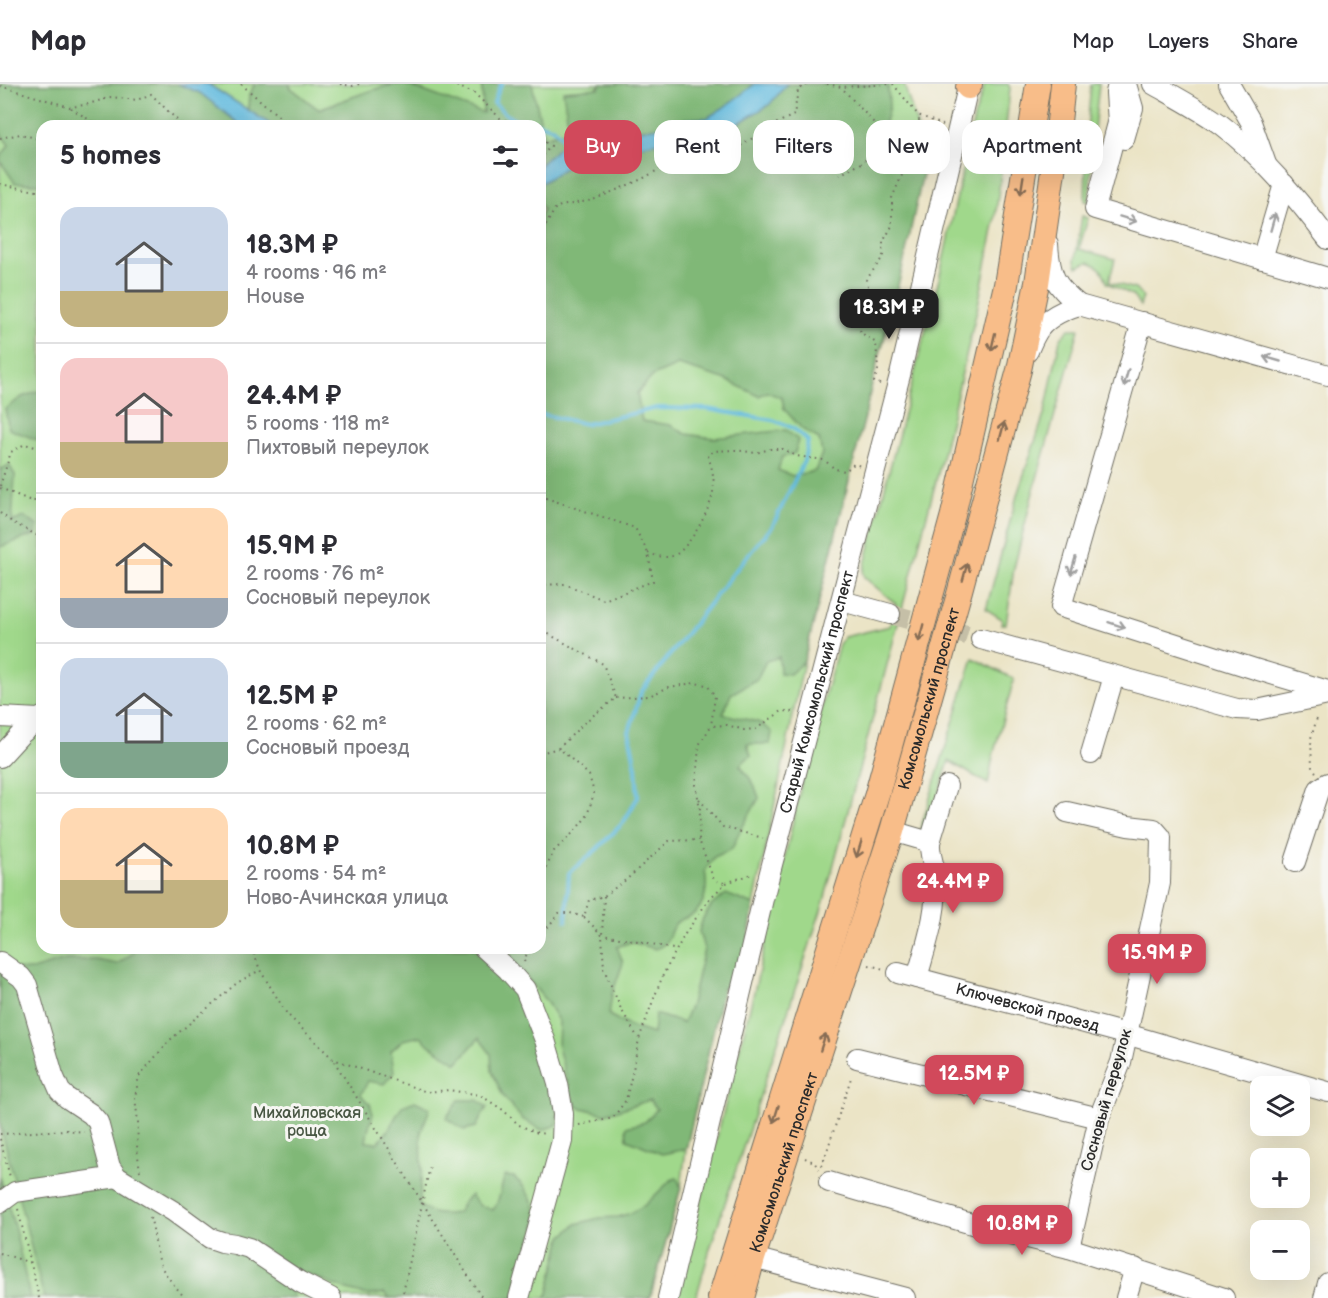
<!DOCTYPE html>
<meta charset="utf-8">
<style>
:root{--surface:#fff;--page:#f7f7f7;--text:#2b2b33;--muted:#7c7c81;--line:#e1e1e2;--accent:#d1495b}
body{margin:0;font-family:"Balsamiq Sans",sans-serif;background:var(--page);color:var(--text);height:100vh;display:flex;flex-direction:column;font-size:22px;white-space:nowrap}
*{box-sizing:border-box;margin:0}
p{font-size:20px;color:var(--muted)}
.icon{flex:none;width:33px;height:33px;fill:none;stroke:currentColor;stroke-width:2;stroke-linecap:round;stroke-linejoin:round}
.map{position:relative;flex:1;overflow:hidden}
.details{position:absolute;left:36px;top:36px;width:510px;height:834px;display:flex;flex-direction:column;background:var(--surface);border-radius:18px;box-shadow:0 6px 24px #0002}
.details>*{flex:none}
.guide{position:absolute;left:564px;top:36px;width:570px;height:54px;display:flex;gap:12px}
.fabs{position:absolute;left:1250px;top:992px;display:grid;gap:12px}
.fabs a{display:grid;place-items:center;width:60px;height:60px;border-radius:12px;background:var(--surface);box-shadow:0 6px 24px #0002;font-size:30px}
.price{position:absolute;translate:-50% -51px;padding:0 14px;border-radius:12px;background:var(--accent);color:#fff;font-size:20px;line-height:39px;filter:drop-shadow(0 2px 3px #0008)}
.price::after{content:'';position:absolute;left:50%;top:36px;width:18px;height:14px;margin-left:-9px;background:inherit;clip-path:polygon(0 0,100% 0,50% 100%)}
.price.on{background:#222;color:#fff}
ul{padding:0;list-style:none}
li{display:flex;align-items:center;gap:18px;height:150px;padding:0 24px}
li+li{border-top:2px solid var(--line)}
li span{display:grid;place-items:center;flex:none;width:168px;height:120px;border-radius:18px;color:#555}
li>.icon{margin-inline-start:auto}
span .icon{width:72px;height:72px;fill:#fffc;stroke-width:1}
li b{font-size:26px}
h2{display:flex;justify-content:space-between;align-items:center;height:72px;padding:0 24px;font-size:26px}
.tag{padding:0 21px;border-radius:18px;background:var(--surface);box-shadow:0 6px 24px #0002;font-size:21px;line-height:54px}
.tag.on{background:var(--accent);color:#fff}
header{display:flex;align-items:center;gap:36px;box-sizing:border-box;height:84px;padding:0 30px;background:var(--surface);border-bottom:2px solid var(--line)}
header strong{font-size:28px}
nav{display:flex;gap:33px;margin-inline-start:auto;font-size:21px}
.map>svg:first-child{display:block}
</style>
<header>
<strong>Map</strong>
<nav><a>Map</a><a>Layers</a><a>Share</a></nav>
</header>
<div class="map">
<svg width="1328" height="1214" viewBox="0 0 1328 1214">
<rect width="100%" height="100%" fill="#f6f6f2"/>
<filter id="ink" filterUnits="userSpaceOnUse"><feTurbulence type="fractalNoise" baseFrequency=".0167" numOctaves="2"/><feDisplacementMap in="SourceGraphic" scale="12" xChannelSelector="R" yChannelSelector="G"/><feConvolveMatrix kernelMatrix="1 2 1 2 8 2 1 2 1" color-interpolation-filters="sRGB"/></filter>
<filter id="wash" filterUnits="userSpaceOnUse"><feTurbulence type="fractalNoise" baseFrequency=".008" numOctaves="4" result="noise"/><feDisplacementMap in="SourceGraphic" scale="24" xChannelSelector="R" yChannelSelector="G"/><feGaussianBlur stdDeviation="1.35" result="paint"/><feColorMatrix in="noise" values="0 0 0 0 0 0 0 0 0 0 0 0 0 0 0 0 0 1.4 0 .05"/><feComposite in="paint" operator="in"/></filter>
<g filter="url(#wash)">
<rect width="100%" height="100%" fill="#ebe4c6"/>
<!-- green -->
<g fill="#a0d88b" stroke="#66825b" stroke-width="1.5">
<path d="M0 0H178L242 42H42V864H540V132L543 125 540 121V100L769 21 787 0H904L927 73 919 106 900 191 886 250 872 296 865 332 804 577 754 821 742 891 723 904 686 1065 681 1103 650 1214H0Z"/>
<path d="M208 0H255L249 11 248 26Z"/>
<path d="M289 0H397L376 5 318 25 291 4Z"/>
<path d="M404 0H482L483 29 476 27Z"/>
<path d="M532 0H600L569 46 543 54Z"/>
<path d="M985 0H1008L1010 4 1002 80 995 136 978 221 940 382 824 817 709 1168 696 1214H676L756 900 806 680 839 560 844 553 890 542 896 520 864 493 863 488 940 191 974 34Z"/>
<path d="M1091 0H1099L1093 55 1089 118 1085 117 1087 45Z"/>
<path d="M1082 132 1088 134 1079 165 1115 175 1109 198 1135 205 1143 213 1140 222 1132 211 1107 199C1104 187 1100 182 1088 178L1077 183 1075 177Z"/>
<path d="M1069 245H1079L1032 412 1014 484 1006 540H1001L1002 535 986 525 1018 408 1045 328 1060 255Z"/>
<path d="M973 574 1014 595 993 672 988 700 949 677 926 751 919 749Z"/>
</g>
<!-- forest -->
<g fill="#80b877" stroke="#567251" stroke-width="1.5" fill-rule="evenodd">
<path d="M0 0H178L200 9 242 42H42V100L15 99 0 77V74L9 61 0 49Z"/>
<path d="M255 0H289L291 4 318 25C343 18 379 0 404 0L483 29 482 0H532L544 53 569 46 563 7 599 4 600 0H755L723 24 707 34 686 35 675 41 616 49 558 64 540 81V42H273L248 26 249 11Z"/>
<path d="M787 0H888L889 23 883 45 885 55 901 65 921 67 927 73C917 113 910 153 900 194 888 240 874 285 865 332L804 577 790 590 780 589 779 573 766 577 757 595 731 610 723 630 758 638 772 648 770 660H747L751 671 740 681 754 700 759 714 739 749 732 765 714 773 705 787C708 802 706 822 692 831 687 834 679 835 675 840 666 851 674 856 656 865L631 858 617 863 623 879 612 910 609 931 629 942 653 950 655 930 683 939 691 920 704 865 699 847 703 834 712 821 726 810 754 821 742 891 723 904 686 1065 662 1070 627 1055 626 1043 645 1038 657 1025 650 1016 605 1030 578 1023 571 1012 558 963 559 938 546 917 528 895 497 864H540V132L543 125 540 121V100L577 76 676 54 722 49 769 21ZM678 281 724 295 759 312 767 308 782 314 784 325 802 345 819 355 822 369 815 387 793 392 778 386 782 373 795 369 798 356 786 346 714 354 686 350 670 341 642 337 637 309 653 292Z"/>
<path d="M42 306V358L9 345 5 325 22 313Z"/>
<path d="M9 381 15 391 12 438 24 433 38 442 34 451 0 463V386Z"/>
<path d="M134 864H473L509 897 523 919 557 1025V1041L542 1046 522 1035 503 1012 492 987 491 970 479 954 457 979 429 961 421 952 403 956 391 967 394 988 384 1000 368 997 361 1011 370 1020 373 1030 368 1046 366 1058 377 1059 387 1048 402 1022 415 1017 430 1024 421 1048 422 1085 419 1121C435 1132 439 1131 458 1129L463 1118 471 1111 479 1121 493 1126C501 1116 500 1104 505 1092L514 1093 524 1103 534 1120 537 1136 514 1214H390L385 1209C380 1210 374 1211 370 1211 346 1209 325 1196 303 1189L292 1200 293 1214H44L0 1039V884L32 886 66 876H96L117 880 133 869Z"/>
<path d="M459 1016H477L487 1023 476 1043 464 1046 446 1034Z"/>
<path d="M0 1092 15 1145 30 1214H0Z"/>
<path d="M677 1094 681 1103 650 1214H545L548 1209 562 1153 576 1140 599 1134 618 1133 631 1129 645 1121 671 1096Z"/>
</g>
<!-- water -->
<g fill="#60bade" stroke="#467284" stroke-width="1.5">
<path d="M178 0H208L273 42H242L200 9Z"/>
<path d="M755 0H787L769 21 722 49 676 54 577 76 540 100V81L558 64 572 56 616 49 675 41 685 35 707 34 723 24Z"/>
</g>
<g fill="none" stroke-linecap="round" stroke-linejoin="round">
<!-- stream -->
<g stroke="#60bade" stroke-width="4">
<path d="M502 0 499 5 494 19C500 24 506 32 513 35 537 42 554 34 566 62"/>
<path d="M540 330 586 340 657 324 707 325 773 336 793 344 808 357 804 377 772 443 746 473 641 608 629 648 636 684 638 713 623 739 596 766 569 789 566 837"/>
</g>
</g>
</g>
<g filter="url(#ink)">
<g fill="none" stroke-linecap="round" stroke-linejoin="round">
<!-- minor-tunnel -->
<path stroke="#c5bfa7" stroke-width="20" stroke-dasharray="20 10" stroke-linecap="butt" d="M890 530 981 555"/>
<!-- minor casing -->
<g stroke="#6e6c61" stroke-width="22">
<g id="minor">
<path d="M1118 0 1116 9 1118 39 1095 125 1328 194"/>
<path d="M1153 0C1176 13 1199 25 1220 40 1262 72 1296 113 1328 155"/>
<path d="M1229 0 1251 38 1266 80"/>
<path d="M1124 55 1133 24 1126 0"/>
<path d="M1048 160C1050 191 1054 201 1079 221L1328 291"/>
<path d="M1262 175 1284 100"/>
<path d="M1142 238 1061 523 1258 586 1328 607"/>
<path d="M1028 267C1030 262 1033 255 1036 250 1044 235 1063 226 1079 221"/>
<path d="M842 517 890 530"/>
<path d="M981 555 1237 625 1257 626 1328 611"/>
<path d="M0 633 39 635"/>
<path d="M1091 670 1114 592"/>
<path d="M0 673 21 650 42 633"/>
<path d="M1067 728 1128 742 1154 745 1161 753 1160 799 1121 978 1099 1034 1069 1164"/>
<path d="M892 747 930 758 947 702"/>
<path d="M1295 778 1319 705 1328 699"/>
<path d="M484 864 508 886 525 905 545 956 558 1000 563 1030 562 1057 519 1214"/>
<path d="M0 878 21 893 27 901 53 991 60 1007 67 1014 91 1030 98 1038 110 1083 117 1093 173 1127 210 1154 222 1158 235 1160 249 1164 300 1198 331 1214"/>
<path id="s1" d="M898 889 1126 950 1328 1008"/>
<path d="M917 894C926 861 939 826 935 791 934 779 929 770 930 758"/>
<path d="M857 974 1099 1034"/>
<path d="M829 1098 982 1143 1069 1164 1224 1214"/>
<path d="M0 1119 15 1108 117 1093"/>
<path d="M753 1174 905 1214"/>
<path id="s2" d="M668 1214 763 815 900 291 968 3"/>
<path d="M1126 1214 1135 1184"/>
<path d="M1324 1214 1328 1199"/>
</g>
</g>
<!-- major casing -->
<g stroke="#6e6c61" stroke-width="26">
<g id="major">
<path d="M968 3 970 0"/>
<path d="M720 1214 877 710 953 431 1006 201 1038 0"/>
<path id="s3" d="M742 1214 753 1174 892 747 959 510 1019 286 1037 199 1056 66 1063 0"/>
</g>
</g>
<!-- path -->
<g stroke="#6e6c61" stroke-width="2" stroke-dasharray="1.5 4.5" stroke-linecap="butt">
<path d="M241 0 290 42"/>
<path d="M340 0 353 2 359 0"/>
<path d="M451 0 474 9 500 34 519 42"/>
<path d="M827 0 841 3 893 0 918 31 943 41"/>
<path d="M0 2 70 23 85 21 111 13 137 16 151 10 183 42"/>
<path d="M71 24 99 42"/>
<path d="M0 54 21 50 42 56"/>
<path d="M540 55 551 62 540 74"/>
<path d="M839 91 864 78 877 57 874 39 841 3"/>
<path d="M0 100 42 108"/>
<path d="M540 152 556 123 593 116 642 95 681 73 709 61 731 68 773 41 794 31 798 6 808 0"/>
<path d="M880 300 874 298 878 286 876 259 860 248 863 237 872 213 866 196 883 173V158L892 142V114L906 82 910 57 920 42 918 31"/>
<path d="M0 402 11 368 25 360 42 365"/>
<path d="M0 404 29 416 42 418"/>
<path d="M540 412 635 444 648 469 653 497 604 516 565 500 540 501"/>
<path d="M0 429 12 438 42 454"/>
<path d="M648 469C657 472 666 475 675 471 690 463 711 424 713 408 715 395 712 384 708 372L713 367 736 366 756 369 770 365H783L796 372 824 376 835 385 845 387 854 380 861 382"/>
<path d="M540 542 543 547 603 580 616 614 586 637 559 664"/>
<path d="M616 614 649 612 669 603 694 599 707 601 715 612 711 642"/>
<path d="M540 669 559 664 589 691 594 709 587 732 574 748 554 767 540 797"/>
<path d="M1316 688 1312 684 1311 654 1318 631"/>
<path d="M699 715 723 743 763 754"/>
<path d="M724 799 714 796 699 756 700 725 696 701 699 661 711 642 727 641 744 646 756 645 782 627 796 628"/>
<path d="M604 812 602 851 604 885 621 925 638 954"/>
<path d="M584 833 602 851 644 858 677 866"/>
<path d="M540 853 559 829H570L584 833 589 816 604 812 627 795 669 757 699 756"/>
<path d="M252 864 260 886 287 930 333 975 427 1008 449 1006 480 1011 503 1026 519 1041 540 1050 547 1048"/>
<path d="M524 878 527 869 532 864"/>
<path d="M869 881 884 885"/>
<path d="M334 977 482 1214"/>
<path d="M579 1041 613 1034 626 1016 634 981 639 955 651 922 663 891 685 850 710 814 726 799 752 790"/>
<path d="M0 1050 66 1046 84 1048"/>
<path d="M0 1055 10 1093"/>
<path d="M805 1074 814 1078 819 1085"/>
<path d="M822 1082 852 991"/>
<path d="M140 1087 137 1065 138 1038 135 1013 139 992 170 956 237 899 260 886"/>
<path d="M18 1125 39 1214"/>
<path d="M150 1133C155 1149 155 1168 162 1184 168 1195 177 1204 185 1214"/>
<path d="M0 1169 31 1179"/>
<path d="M402 1214 430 1082"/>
</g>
<!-- minor -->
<use href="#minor" stroke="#fff" stroke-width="20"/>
<!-- major -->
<use href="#major" stroke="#f8bd89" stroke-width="24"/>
</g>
<!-- one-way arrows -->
<defs><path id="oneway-shaft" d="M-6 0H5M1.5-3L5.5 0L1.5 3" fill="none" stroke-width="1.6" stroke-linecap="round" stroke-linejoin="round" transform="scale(1.5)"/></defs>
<g stroke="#876d55">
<use href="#oneway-shaft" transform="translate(1022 101) rotate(99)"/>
<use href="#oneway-shaft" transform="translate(993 258) rotate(103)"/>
<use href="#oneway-shaft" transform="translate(1002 347) rotate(-75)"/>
<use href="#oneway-shaft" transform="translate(965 488) rotate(-75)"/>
<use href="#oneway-shaft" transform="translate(921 549) rotate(105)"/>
<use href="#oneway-shaft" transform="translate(859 765) rotate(107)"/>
<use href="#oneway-shaft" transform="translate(823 958) rotate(-72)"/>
<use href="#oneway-shaft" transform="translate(776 1030) rotate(107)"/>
</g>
<g stroke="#a0a0a0">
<use href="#oneway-shaft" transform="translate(1128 135) rotate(17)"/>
<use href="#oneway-shaft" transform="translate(1273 138) rotate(-74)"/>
<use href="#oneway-shaft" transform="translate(1272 275) rotate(-164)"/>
<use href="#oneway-shaft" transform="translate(1126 294) rotate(106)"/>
<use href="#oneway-shaft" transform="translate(1073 482) rotate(106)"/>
<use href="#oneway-shaft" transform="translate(1117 541) rotate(18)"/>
</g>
</g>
<g text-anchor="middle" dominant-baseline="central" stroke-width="6" stroke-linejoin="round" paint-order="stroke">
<!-- street labels -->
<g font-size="16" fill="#2b2b2b" stroke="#f6f6f2">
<text stroke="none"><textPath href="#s2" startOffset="624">Старый Комсомольский проспект</textPath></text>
<text stroke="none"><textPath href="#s3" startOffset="628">Комсомольский проспект</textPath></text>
<text stroke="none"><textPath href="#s1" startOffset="134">Ключевской проезд</textPath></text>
<text transform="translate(1107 1016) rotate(-74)">Сосновый переулок</text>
<text stroke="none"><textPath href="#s3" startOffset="142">Комсомольский проспект</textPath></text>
</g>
<!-- park labels -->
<g font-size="16" fill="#485643" stroke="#f6f6f2">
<text x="307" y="1029">Михайловская<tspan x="307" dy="18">роща</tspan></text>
</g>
</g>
</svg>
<div class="fabs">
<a><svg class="icon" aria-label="layers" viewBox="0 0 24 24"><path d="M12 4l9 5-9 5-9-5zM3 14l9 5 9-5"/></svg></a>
<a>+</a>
<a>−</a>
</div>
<b class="price on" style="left:889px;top:256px">18.3M ₽</b>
<b class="price" style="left:953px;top:830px">24.4M ₽</b>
<b class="price" style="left:1157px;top:901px">15.9M ₽</b>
<b class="price" style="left:974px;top:1022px">12.5M ₽</b>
<b class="price" style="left:1022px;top:1172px">10.8M ₽</b>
<div class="guide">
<a class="tag on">Buy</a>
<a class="tag">Rent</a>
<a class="tag">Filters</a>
<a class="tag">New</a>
<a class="tag">Apartment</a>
</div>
<section class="details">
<h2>5 homes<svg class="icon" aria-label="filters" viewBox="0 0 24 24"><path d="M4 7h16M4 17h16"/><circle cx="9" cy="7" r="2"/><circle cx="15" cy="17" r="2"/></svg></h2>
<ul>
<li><span style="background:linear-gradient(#c9d6e8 70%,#c2b280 0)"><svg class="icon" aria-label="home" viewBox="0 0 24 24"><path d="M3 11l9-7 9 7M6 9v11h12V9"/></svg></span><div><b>18.3M ₽</b><p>4 rooms · 96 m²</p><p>House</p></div></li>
<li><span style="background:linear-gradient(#f6c9c9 70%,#c2b280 0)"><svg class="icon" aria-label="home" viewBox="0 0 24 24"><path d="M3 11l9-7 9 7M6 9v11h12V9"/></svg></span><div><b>24.4M ₽</b><p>5 rooms · 118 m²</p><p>Пихтовый переулок</p></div></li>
<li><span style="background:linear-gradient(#ffd9b3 75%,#9aa5b1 0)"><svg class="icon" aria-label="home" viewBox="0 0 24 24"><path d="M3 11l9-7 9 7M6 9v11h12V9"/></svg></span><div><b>15.9M ₽</b><p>2 rooms · 76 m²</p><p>Сосновый переулок</p></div></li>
<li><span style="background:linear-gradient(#c9d6e8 70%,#7fa58c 0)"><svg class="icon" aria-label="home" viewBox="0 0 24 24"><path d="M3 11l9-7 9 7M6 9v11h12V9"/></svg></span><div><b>12.5M ₽</b><p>2 rooms · 62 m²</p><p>Сосновый проезд</p></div></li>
<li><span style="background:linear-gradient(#ffd9b3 60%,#c2b280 0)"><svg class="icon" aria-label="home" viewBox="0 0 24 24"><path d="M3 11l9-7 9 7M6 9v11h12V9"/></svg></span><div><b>10.8M ₽</b><p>2 rooms · 54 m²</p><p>Ново-Ачинская улица</p></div></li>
</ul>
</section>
</div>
